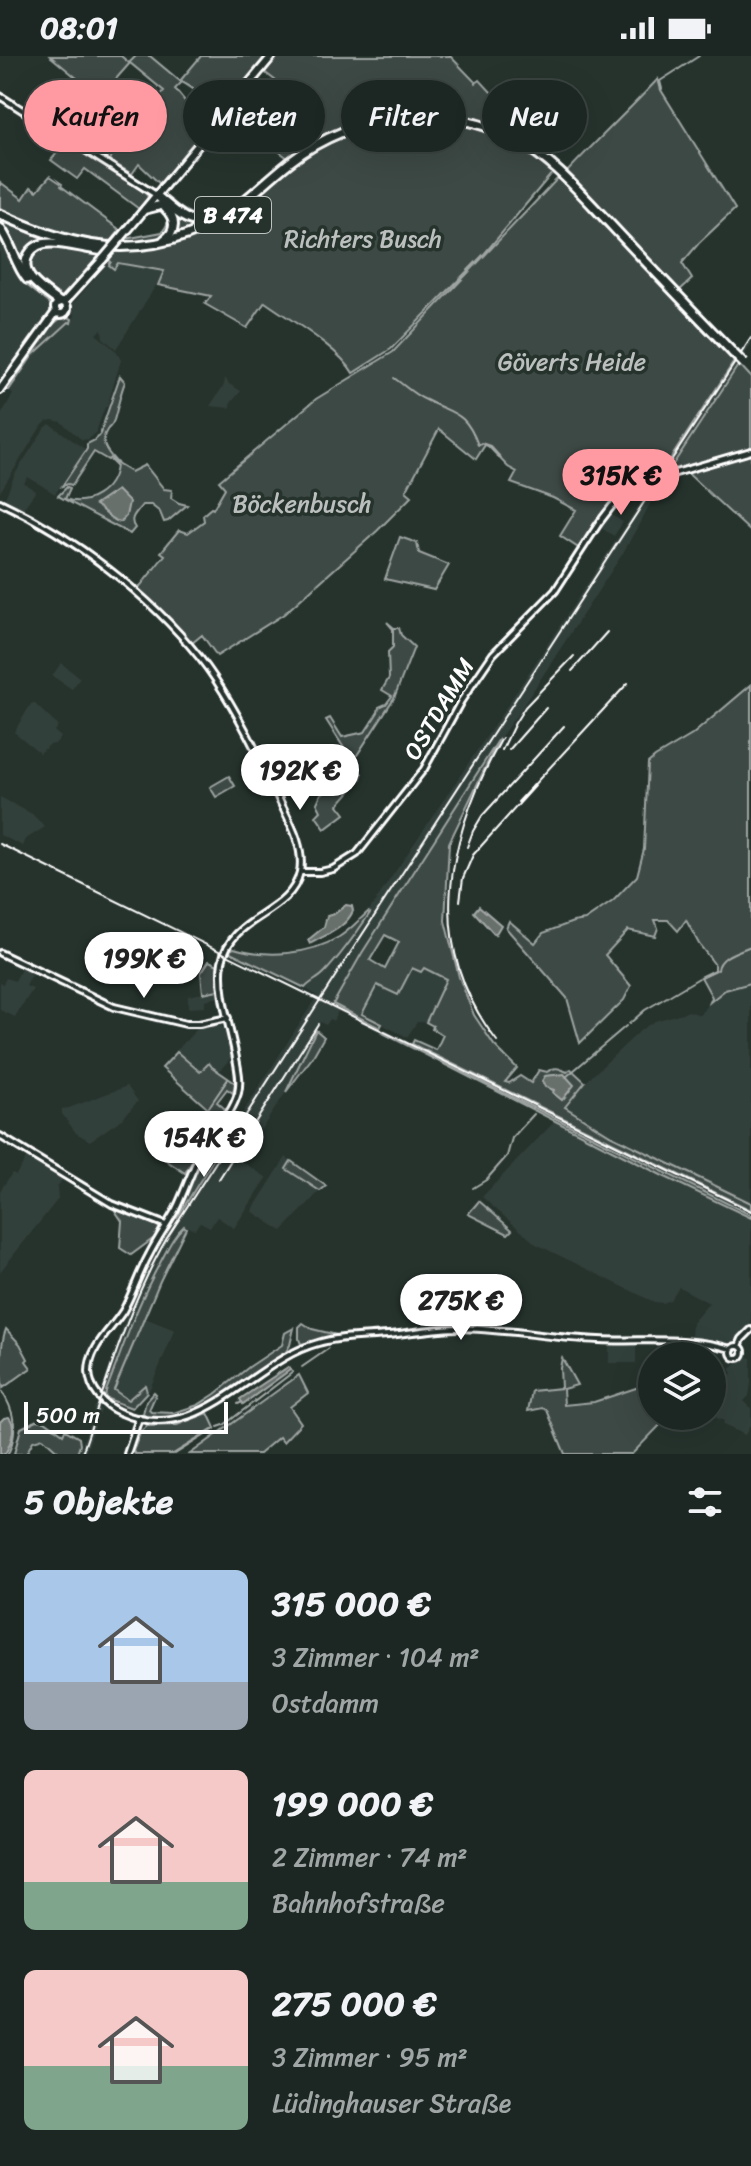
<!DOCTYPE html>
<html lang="de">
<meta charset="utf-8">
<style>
:root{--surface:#1c2622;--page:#252e2a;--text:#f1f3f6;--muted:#a0a5a5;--line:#3a4340;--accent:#ff9aa2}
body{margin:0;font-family:Sriracha,sans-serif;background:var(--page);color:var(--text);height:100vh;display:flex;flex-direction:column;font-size:30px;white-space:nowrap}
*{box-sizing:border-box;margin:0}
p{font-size:26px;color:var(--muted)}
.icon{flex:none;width:44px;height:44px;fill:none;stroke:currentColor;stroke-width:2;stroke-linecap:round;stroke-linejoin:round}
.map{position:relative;height:1398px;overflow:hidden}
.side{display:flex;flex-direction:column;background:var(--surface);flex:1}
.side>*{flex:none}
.banner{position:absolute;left:24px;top:24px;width:704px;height:72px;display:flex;gap:16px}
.fabs{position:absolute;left:638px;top:1286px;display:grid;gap:16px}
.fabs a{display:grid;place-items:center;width:88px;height:88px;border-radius:50%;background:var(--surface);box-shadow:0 8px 32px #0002,0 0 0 2px var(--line);font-size:40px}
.scale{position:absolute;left:24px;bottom:20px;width:204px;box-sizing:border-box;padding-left:8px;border:4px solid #fff;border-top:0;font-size:22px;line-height:28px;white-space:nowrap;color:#fff;-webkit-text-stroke:6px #26332d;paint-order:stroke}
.price{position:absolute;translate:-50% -68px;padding:0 18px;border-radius:28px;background:#fff;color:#222;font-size:26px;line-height:52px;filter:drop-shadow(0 2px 4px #0008)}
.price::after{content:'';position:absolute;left:50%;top:48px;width:24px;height:18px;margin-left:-12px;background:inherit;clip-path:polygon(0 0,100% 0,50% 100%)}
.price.current{background:var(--accent);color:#111}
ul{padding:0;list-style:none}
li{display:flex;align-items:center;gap:24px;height:200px;padding:0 24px}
li span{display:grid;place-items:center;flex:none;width:224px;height:160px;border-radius:12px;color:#555}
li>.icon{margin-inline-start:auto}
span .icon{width:96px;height:96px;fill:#fffc;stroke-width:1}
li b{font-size:34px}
h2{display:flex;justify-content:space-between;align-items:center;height:96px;padding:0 24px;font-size:34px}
.chip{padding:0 28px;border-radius:36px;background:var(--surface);box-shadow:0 8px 32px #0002,0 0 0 2px var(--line);font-size:28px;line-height:72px}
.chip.current{background:var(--accent);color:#111}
.status{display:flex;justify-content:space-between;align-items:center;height:56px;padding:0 40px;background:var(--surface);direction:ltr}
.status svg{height:22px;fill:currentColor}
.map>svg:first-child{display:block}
</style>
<div class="status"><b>08:01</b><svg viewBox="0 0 49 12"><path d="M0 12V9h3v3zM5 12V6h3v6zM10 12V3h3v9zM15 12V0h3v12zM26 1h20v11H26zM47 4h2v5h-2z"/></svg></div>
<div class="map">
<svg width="751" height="1398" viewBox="0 0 751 1398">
<rect width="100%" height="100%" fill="#26332d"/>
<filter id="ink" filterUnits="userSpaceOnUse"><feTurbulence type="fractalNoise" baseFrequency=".0125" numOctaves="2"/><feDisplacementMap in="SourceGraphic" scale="16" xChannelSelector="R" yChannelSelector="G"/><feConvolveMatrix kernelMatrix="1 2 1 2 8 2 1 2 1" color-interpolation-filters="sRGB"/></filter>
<g filter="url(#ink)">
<!-- built -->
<g fill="#333f3a">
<path d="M0 179 17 218 24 227 53 250 51 256 0 327Z"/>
<path d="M110 205 165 215 116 293 103 282 102 273 96 278 116 295 121 304 107 351H105L96 376 89 383 82 384 61 366 53 364 47 365 40 372 0 436V361L13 338 8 333 33 299 69 265 72 266 75 259 71 250Z"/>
<path d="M751 279V289L668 416 623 497 519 656 499 683 362 897 333 947 434 999 751 1154V1159L338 955 333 965 330 963 326 969 320 966 286 1036 242 1102 243 1106 267 1122 234 1172 217 1161 210 1171 200 1166 195 1173 184 1170 137 1254 106 1335 103 1330 127 1257 138 1231 165 1181 196 1130 317 940 305 932 350 886 370 858 368 856 503 656Z"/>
<path d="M225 322 229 328 241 335 230 348V352L210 350 224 329Z"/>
<path d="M50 368 86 394 55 438 28 421 24 427 36 435 22 454 6 445 5 442 15 418 44 373Z"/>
<path d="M610 458 623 466 614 480 601 472Z"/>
<path d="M61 607 80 622 72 633 52 620Z"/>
<path d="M34 647 58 670 54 675 61 681 55 688 49 689 40 697 14 676 31 648Z"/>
<path d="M0 741 32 758 45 771 26 783 23 790 0 779Z"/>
<path d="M22 911 33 916 26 930 33 933 15 961 0 954V926L3 928 6 922 15 925Z"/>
<path d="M412 912H424L446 923 426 966H417L407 981 362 958 377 929Z"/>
<path d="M751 927V1147L610 1079 565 1050 575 1036 642 973 655 965 689 955 700 959 710 946 725 933Z"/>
<path d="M218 934 220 941 205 944V951L188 952V940Z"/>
<path d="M217 967 227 975 232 1001 218 1016 209 1007 200 1017 176 995 198 972Z"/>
<path d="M127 1030 138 1045 122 1063 90 1085 76 1077 62 1058V1053L69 1052Z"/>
<path d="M555 1065 751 1162V1270L733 1288 691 1283 692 1267 709 1247 679 1231 670 1244 663 1247 654 1246 536 1188 482 1141Z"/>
<path d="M27 1101 63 1123 57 1131 58 1143 0 1216V1135L12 1117 16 1119Z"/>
<path d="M286 1101 291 1105 287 1113 320 1135 282 1175 252 1155Z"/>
<path d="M145 1262 175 1274 149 1335 145 1329 128 1344 114 1334Z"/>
<rect x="609" y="1288" width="27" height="19"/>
<path d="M746 1301 751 1302V1328L749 1340 744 1345 751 1352V1368L745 1379 723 1369 724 1365 712 1360V1337L732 1317 730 1314 738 1306Z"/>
<path d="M95 1350 101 1354 85 1398H79Z"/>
</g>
<!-- green -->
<g fill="#3e4944" stroke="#9ea4a2" stroke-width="2" fill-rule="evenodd">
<path d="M50 0H121L129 7 136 0H150L180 25 201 0H268L222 55C207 47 198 34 182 26L175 33 189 50 201 46 219 59 160 128 139 108 132 118 109 104 164 35 130 7 100 41Z"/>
<path d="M275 0H450L476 27 480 24 566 117C596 85 628 55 658 23L661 34 735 153 699 187 682 207 692 223 679 235 739 298 661 417 650 422V420L647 426 635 431V427C609 446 596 466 580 493L560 480 576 454 553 442 511 427 517 416 508 411 488 390 485 389 476 403 439 373 406 435 412 440 377 475 284 558 217 600 202 579 191 588 138 533 165 499 161 496 179 474 188 477 204 465 203 459 211 452 213 453 225 432 219 425 316 343 393 296 559 121 553 116 485 197 391 293 353 317C338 291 290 264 265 246L247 272 205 248 211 240 158 229 164 215 118 207 114 213 109 209 111 206 108 203 125 183 162 176C169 167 170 163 164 154L172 145C180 152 189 159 199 160 225 163 269 119 289 103L228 57 235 48 254 62 280 28 263 15Z"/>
<path d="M67 85 131 125 147 139 148 142 139 153 85 113 77 123 51 104Z"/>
<path d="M50 120 62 128 61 130 120 174 113 183H116L111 189 70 183 0 155V126L23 143 31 131 37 135Z"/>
<path d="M0 164 51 186 31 193 25 215 0 170Z"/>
<path d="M0 175 29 226 54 248V256L28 289V287L51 256 53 250 24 227 17 218 0 179Z"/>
<path d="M45 189 104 197 62 245 36 225 28 212 32 196Z"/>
<path d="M66 260 72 263 71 267 69 266 33 299 9 334H5C11 318 50 264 66 260Z"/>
<path d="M739 308 751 321V476L682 412 668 416Z"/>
<path d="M120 320 125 326C120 338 118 351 114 364 112 370 111 369 107 374 98 388 109 398 118 408L110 402 108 404 94 396 72 429 68 428 62 430 87 393V388L95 384 100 378Z"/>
<path d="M110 404 131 416 145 409 164 433 172 434 171 442 179 447 187 449 168 465 164 466 160 456 151 449H142C136 457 128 463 135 472L130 478 58 440 67 431 70 432 65 443C88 451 113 435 116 410Z"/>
<path d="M400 481 417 487 419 497 449 509 434 534 385 523Z"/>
<path d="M387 566 394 572H399L401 579 414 591 394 642 352 707 362 718 360 724 338 749 345 758 325 773 316 760 321 755 317 747 321 738 327 734 320 719 336 708 334 705 340 700 338 696 344 692 326 664 330 662 342 681 365 676 378 656 379 651 386 648 392 640 382 634 389 622 388 596 393 591V573Z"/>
<path d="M751 629V927L725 934 710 946 712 941 701 921 715 914V909L699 888 686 864 678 875 668 864H655L658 872 655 880 628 874 605 899 631 930 624 944 580 987 567 942 506 872 509 865 535 887 543 877 573 866 585 864 613 845 637 820 644 793 648 707 655 701 692 679Z"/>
<path d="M499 683 449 787 445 865 459 921 474 959 494 989 517 1012 505 1026 509 1027 520 1020 531 1027 539 1014 547 1016C554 1010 559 1012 567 1016L571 1013 585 1026 565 1051 610 1079 751 1147V1154L412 988 414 984 436 994 443 979 432 973 433 970 426 966 446 923 424 912 421 916 412 912 398 939 377 929 362 958 382 968 380 972 333 948 362 897ZM385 879 399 886 385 913 370 904ZM558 1019 573 1029 564 1042 550 1032 553 1020Z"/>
<path d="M229 720 235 730 216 741 210 731Z"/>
<path d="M368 856 370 857C356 878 342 898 325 916 319 923 311 925 305 932L228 895 234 892C267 902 309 899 339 881 349 875 359 864 368 856Z"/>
<path d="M209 905 218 909V934L203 937 201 917Z"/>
<path d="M316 974 324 981 312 1002 286 1036Z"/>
<path d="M381 976 751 1159V1162L661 1119Z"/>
<path d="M177 996 200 1016 209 1007 212 1011 235 1027 233 1037 227 1033 217 1046 225 1053 221 1059 216 1060 162 1012Z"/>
<path d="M213 1065 215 1068 185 1117 167 1105 178 1094H180L197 1073H209Z"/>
<path d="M217 1077 226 1083 177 1162 172 1160 193 1114H196L200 1103Z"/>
<path d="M291 1105 326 1130 320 1135 286 1113Z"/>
<path d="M479 1145 512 1174 508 1178 468 1158Z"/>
<path d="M114 1153 158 1170 159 1173 154 1182 131 1199 120 1192 122 1165Z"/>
<path d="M184 1170 186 1172 160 1225 114 1334 128 1344 145 1329 147 1336 132 1352 105 1342 106 1335C123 1292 137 1248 160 1207 167 1194 173 1180 184 1170Z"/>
<path d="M303 1267 312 1273 341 1280 301 1288 299 1283V1271Z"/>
<path d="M294 1272 290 1289 284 1299C250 1320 218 1355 177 1361 167 1363 156 1362 146 1361L143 1358 146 1345 154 1336 156 1338 149 1354 151 1356 173 1357 198 1349 215 1338 249 1311 282 1289 285 1277Z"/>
<path d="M6 1273 20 1288 28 1303 26 1305 31 1312 3 1332C0 1317 0 1288 6 1273Z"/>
<path d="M562 1302 577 1329 563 1333 564 1349 594 1346 639 1331 645 1343 652 1339V1360H669L632 1398H565L547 1354 543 1352 528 1355 532 1335 561 1332 560 1312Z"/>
<path d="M299 1319 308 1337 290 1351 301 1367 283 1386 279 1381 259 1398H190Z"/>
<path d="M208 1357 215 1372 173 1398H135L133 1395 141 1375 147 1370 177 1369Z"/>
<path d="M37 1364 45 1365 63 1378 65 1374 79 1382 80 1389 77 1398H61L43 1382 33 1385 26 1398H14L21 1372Z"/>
</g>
<!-- water -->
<g fill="#67706c" stroke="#a4a9a7" stroke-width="2">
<path d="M117 434 129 446 126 460 121 466C110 465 104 454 95 449Z"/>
<path d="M346 849 352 850 353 855C345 873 325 879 310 888L308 884 324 871 327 860 334 858Z"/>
<path d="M479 850 501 869 495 879 474 856Z"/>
<path d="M564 1018 574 1029 562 1044 553 1037 554 1034 545 1031 542 1025 545 1020C548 1019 559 1019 564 1018Z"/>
<path d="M288 1311 290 1314 243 1348 240 1343Z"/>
<path d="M9 1361C17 1371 11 1387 5 1398H0V1366L4 1362Z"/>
</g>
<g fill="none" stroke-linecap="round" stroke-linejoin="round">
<!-- stream -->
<g stroke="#a4a9a7" stroke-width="2">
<path d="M662 33 660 25 699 0"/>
<path d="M394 322C404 329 414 339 426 344 455 359 465 355 478 389L481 387 490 390 501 402"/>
<path d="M718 914C719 900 737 896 751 890"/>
<path d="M701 921 716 914"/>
<path d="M629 968 645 954 699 922"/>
<path d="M566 1021 626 970"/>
<path d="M209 1051 228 1023"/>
<path d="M473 1132 486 1124 507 1100 512 1082 534 1058"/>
<path d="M302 1311 328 1293"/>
<path d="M0 1333C15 1354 19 1375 8 1398"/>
<path d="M238 1348 242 1346"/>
<path d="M218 1371 224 1369 293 1316 290 1314"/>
<path d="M175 1398 215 1373"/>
</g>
<!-- minor casing -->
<g stroke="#fff" stroke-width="10">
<g id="minor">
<path d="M0 40 156 139"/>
<path d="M672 418 751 395"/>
<path d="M0 446C74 481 149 538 200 602 229 639 258 697 278 741 288 763 305 790 300 816 290 860 231 859 222 906 217 934 231 974 236 1002 238 1013 241 1025 238 1037 231 1062 208 1081 197 1105 189 1121 184 1137 176 1153 167 1169 157 1183 149 1199 139 1217 133 1237 123 1255 111 1274 89 1291 89 1316 90 1334 103 1349 119 1356 200 1393 249 1306 318 1287 341 1280 365 1281 388 1279 412 1277 435 1272 459 1272 506 1273 552 1282 599 1284 643 1286 689 1280 731 1293"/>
<path d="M300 816H320L333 813 357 798 424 713 461 645 493 598 555 535 599 467 612 450 629 435 651 424"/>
<path d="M0 897 114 951 186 968H199L228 962"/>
<path d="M0 1080 112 1148 166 1169"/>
<circle cx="737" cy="1296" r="6"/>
<path d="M739 1290 742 1283 751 1274"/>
<path d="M127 1398 139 1362"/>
</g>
</g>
<!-- major casing -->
<g stroke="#fff" stroke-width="12">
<g id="major">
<path d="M120 183 272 0"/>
<circle cx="61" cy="252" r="6"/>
<path d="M64 246 103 203"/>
<path d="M0 334 56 256"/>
</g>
</g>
<!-- highway casing -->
<g stroke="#fff" stroke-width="13">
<g id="highway">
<path d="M157 140C173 153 188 171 212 166"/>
<path d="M146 153 162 149"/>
<path d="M0 158C62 187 120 203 187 179 229 164 256 133 290 106 353 56 448 45 518 85 555 106 583 140 612 170 652 213 693 255 733 297"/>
<path d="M0 172C12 188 15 208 27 223"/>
<path d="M164 184C177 175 176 163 165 152"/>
<path d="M59 246C45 235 16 219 29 198 34 190 42 187 51 187 69 187 88 194 107 195"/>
</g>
</g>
<!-- minor -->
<use href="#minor" stroke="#26332d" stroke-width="4"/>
<!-- major -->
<use href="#major" stroke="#26332d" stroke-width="6"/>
<!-- highway -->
<use href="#highway" stroke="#26332d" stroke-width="7"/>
<!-- rail -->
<g stroke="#fff" stroke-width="2">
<path d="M572 615 607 576"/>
<path d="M502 694 515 667 525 651 574 600"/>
<path d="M509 694 546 652"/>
<path d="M0 788 751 1155"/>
<path d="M467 791 473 775 482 760 564 670"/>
<path d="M460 845 463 822 473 799 535 730 518 746 628 627"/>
<path d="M497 985C422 888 447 781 502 682"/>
<path d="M219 1123 318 968"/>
<path d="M82 1398C107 1325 128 1249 167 1182L347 902 751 282"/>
</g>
<!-- minor-bridge casing -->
<g stroke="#fff" stroke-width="10" stroke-linecap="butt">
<path id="minor-bridge" d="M651 424 672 418"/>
</g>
<!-- major-bridge casing -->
<g stroke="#fff" stroke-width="12" stroke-linecap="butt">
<path id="major-bridge" d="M103 203 120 183"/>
</g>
<!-- highway-bridge casing -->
<g stroke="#fff" stroke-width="13" stroke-linecap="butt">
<path id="highway-bridge" d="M733 297 744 308"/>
</g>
<!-- minor-bridge -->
<use href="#minor-bridge" stroke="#26332d" stroke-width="4"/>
<!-- major-bridge -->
<use href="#major-bridge" stroke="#26332d" stroke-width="6"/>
<!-- highway-bridge -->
<use href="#highway-bridge" stroke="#26332d" stroke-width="7"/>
</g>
</g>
<g text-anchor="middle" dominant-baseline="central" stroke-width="7" stroke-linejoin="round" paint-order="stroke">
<!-- shield labels -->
<rect fill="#26332d" stroke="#bec2c0" stroke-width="2" x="195" y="141" width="76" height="36" rx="6"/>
<g font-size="22" font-weight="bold" fill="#fff">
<text x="233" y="159">B 474</text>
</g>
<!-- park labels -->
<g font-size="24" fill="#bbbfbe" stroke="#26332d">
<text x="363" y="183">Richters Busch</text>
<text x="572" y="306">Göverts Heide</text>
<text x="302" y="448">Böckenbusch</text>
</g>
<!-- street labels -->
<g font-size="24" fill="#fff" stroke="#26332d">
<text transform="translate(439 653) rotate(-59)">OSTDAMM</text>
</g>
</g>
</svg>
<div class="fabs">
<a><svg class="icon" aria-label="layers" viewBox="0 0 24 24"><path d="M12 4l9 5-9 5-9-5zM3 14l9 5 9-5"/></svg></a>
</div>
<div class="scale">500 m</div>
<b class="price current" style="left:621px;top:461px">315K €</b>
<b class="price" style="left:300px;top:756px">192K €</b>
<b class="price" style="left:144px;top:944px">199K €</b>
<b class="price" style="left:204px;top:1123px">154K €</b>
<b class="price" style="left:461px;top:1286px">275K €</b>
<div class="banner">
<a class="chip current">Kaufen</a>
<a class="chip">Mieten</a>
<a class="chip">Filter</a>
<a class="chip">Neu</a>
</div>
</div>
<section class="side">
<h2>5 Objekte<svg class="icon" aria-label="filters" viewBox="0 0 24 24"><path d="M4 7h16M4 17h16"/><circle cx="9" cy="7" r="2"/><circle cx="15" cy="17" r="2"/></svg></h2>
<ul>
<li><span style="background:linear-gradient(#a9c7e8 70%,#9aa5b1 0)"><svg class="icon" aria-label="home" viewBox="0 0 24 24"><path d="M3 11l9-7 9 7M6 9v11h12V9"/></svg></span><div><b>315 000 €</b><p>3 Zimmer · 104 m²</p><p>Ostdamm</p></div></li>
<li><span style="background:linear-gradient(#f6c9c9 70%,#7fa58c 0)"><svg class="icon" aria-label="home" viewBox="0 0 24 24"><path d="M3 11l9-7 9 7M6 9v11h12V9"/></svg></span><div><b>199 000 €</b><p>2 Zimmer · 74 m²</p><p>Bahnhofstraße</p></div></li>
<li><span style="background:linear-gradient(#f6c9c9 60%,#7fa58c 0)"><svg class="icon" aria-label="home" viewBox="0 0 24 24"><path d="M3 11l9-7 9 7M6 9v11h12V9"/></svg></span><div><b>275 000 €</b><p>3 Zimmer · 95 m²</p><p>Lüdinghauser Straße</p></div></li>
</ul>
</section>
